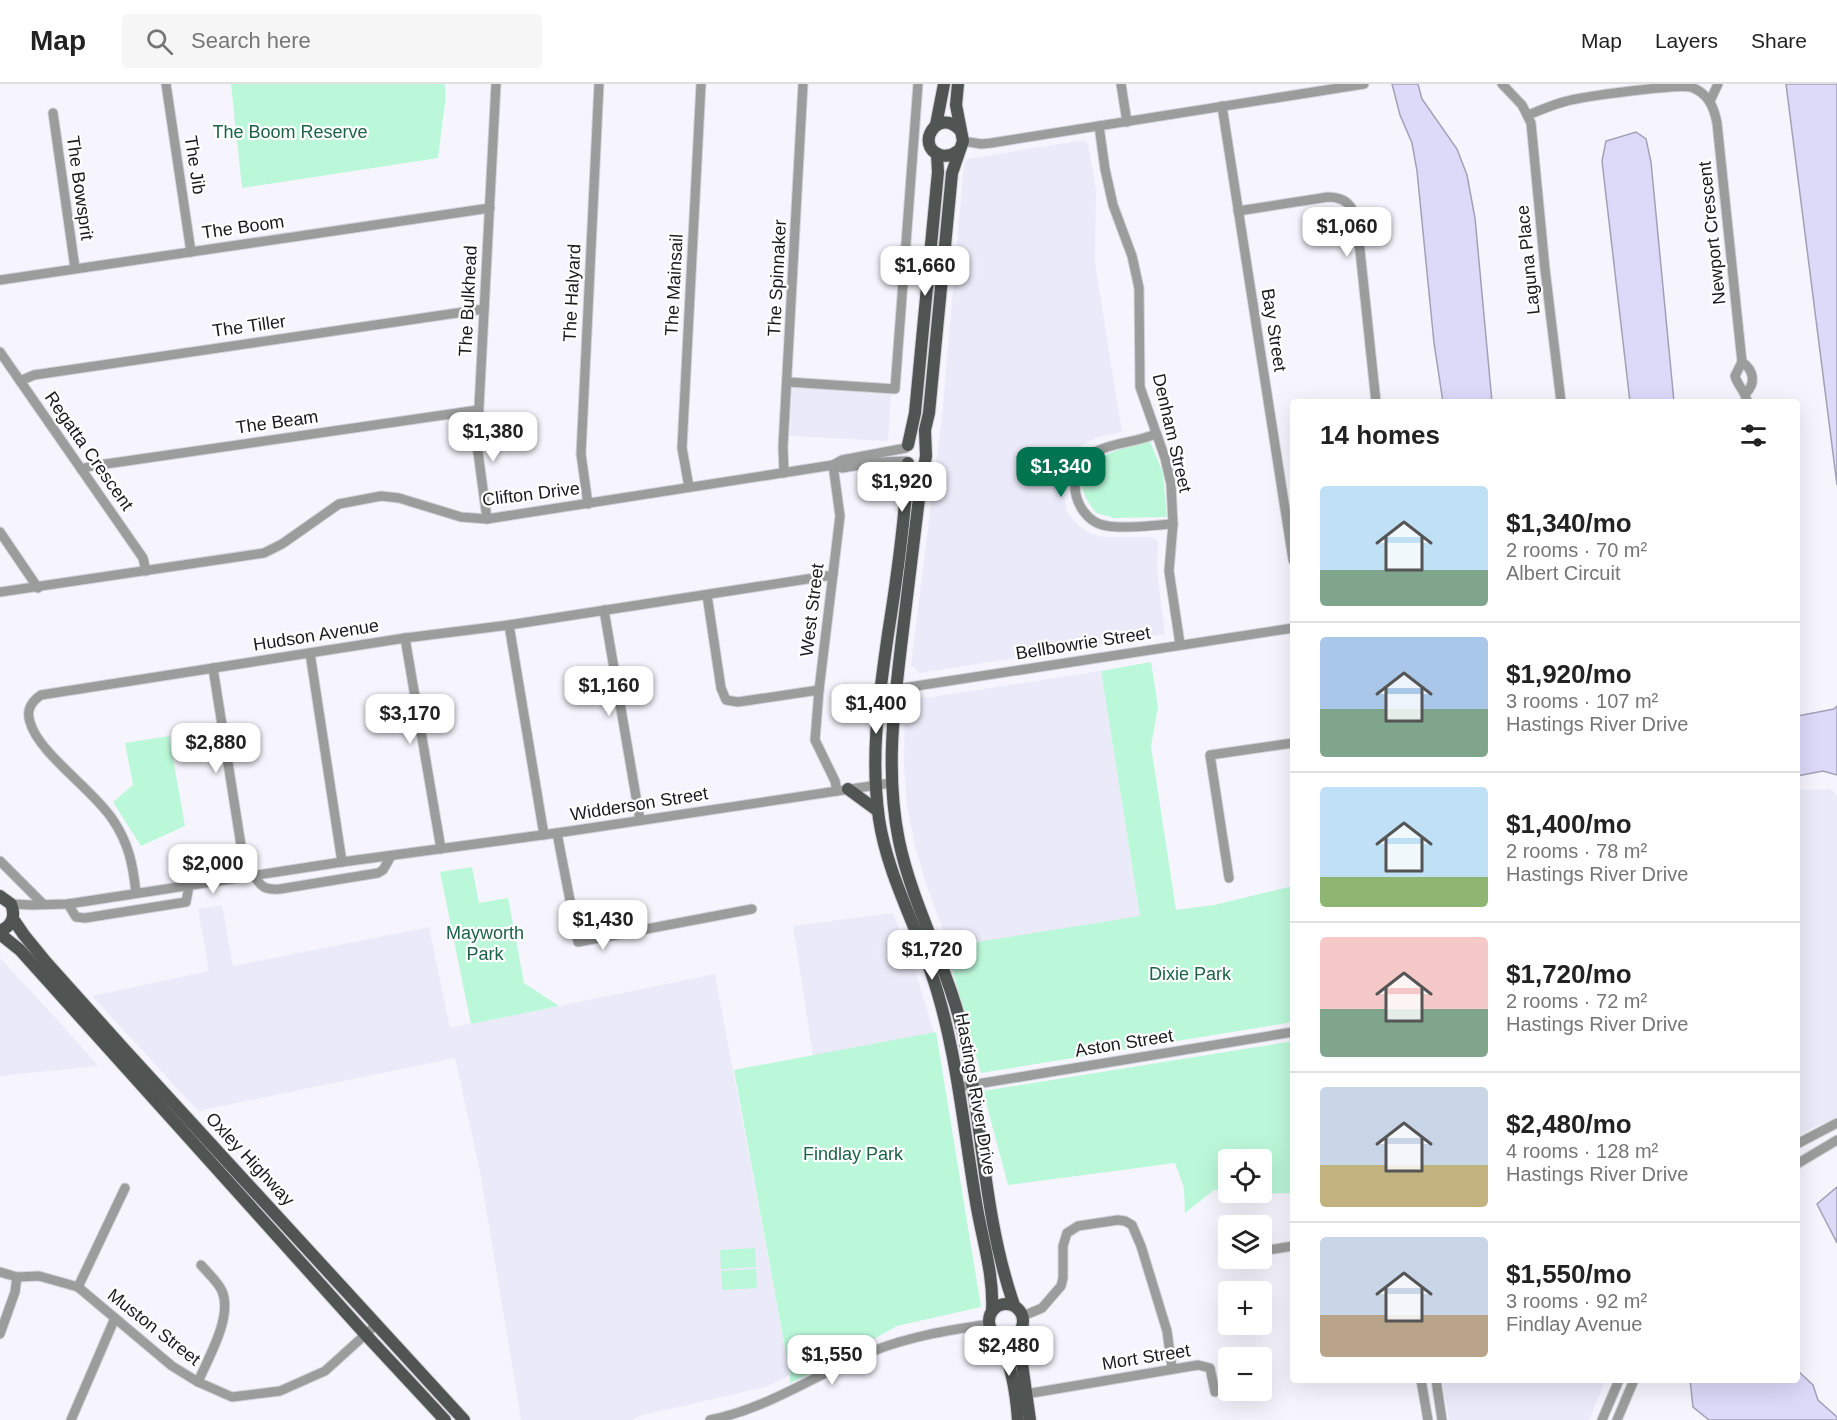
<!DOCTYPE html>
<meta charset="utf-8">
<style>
:root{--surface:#fff;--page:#f6f6f6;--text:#222;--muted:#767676;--line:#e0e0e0;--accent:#00744f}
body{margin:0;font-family:Arial,sans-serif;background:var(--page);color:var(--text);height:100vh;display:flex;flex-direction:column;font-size:22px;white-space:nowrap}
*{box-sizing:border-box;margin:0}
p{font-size:20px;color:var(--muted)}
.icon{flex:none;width:33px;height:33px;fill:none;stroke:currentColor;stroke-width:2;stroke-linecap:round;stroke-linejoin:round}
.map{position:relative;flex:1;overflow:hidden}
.details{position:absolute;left:1290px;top:315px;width:510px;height:984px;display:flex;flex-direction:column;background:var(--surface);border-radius:6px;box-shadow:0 6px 24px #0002}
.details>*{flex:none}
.buttons{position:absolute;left:1218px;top:1065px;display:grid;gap:12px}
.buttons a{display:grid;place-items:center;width:54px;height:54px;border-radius:6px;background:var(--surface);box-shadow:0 6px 24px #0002;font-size:30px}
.price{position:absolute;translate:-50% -51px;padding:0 14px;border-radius:12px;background:#fff;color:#222;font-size:20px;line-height:39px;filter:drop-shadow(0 2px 3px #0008)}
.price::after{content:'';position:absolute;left:50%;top:36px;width:18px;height:14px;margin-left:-9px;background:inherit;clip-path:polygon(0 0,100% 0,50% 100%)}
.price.selected{background:var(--accent);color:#fff}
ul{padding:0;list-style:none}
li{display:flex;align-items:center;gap:18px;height:150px;padding:0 30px}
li+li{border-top:2px solid var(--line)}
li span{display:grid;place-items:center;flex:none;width:168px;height:120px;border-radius:6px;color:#555}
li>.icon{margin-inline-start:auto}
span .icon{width:72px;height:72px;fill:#fffc;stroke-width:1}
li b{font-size:26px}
h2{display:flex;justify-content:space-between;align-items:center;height:72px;padding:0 30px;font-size:26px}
header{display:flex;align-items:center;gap:36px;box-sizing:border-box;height:84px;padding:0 30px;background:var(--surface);border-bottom:2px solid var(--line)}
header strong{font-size:28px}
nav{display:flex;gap:33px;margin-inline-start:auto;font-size:21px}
.search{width:420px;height:54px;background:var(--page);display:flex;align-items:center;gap:15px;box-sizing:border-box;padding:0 21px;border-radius:6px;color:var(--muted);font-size:22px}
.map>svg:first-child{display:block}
</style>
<header>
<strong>Map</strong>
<div class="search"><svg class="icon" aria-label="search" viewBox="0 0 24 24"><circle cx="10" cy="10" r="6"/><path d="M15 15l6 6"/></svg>Search here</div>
<nav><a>Map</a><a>Layers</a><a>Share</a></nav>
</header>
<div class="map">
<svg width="1837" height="1336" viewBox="0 0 1837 1336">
<rect width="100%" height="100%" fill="#f6f5fd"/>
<!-- built -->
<g fill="#ebeaf9">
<path d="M1084 56 1088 60 1096 106 1095 179 1122 348 1098 353 1080 362 1069 377 1062 403 1067 428 1079 442 1090 449 1102 453H1153L1158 458 1157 486 1165 550 920 589 911 581 942 332 964 79 967 75Z"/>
<path d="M794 302 888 308 891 311 888 356 885 357 790 352 792 304Z"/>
<path d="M1101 587 1140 833 950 863 927 803 915 762 907 722 904 682 905 623 912 616Z"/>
<path d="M1830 705 1837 711V1035L1816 1042 1797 1053V706Z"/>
<path d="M222 821 233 882 429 843 450 944 715 890 790 1291 766 1303 639 1332 632 1336H521L480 1088 455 974 198 1027 92 912 209 887 198 825Z"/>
<path d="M893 829 916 889 934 949 813 972 793 842Z"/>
<path d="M0 874 72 952 98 982 0 992Z"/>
<path d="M1442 1296H1606L1589 1336H1449Z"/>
</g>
<!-- green -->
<g fill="#bbf8d9" fill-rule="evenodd">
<path d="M231 0H445V19L438 74 242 104Z"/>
<path d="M1150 357 1163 389 1167 433 1114 434 1096 429C1092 423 1086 416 1084 409 1072 373 1127 364 1150 357Z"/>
<path d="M1151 578 1158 623 1151 662 1176 826 1214 821 1293 802V938L981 989 946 863 1140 832 1101 587Z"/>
<path d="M169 652 185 742 141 762 113 718 133 701 125 659Z"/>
<path d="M472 783 479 819 508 814 524 899 559 922 471 940 440 788Z"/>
<path d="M936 948 981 1223 897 1242 820 1285 790 1299V1291L734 986Z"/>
<path d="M1293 957V1109L1239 1110 1214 1106 1185 1129 1184 1104 1175 1079 1008 1101 983 1007ZM1228 1076H1262V1108H1228Z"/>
<path d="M755 1164 756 1183 721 1185 720 1166Z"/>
<path d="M756 1185 757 1204 722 1206 721 1187Z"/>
</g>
<!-- water -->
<g fill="#dcd9f9" stroke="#a2a0b7" stroke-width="1.5">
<path d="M1392 0H1418L1422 15 1457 65 1467 91 1475 134 1492 318H1443L1434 259 1417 87 1412 59 1400 31Z"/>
<path d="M1786 0H1837V401Z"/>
<path d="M1636 48 1646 55 1651 78 1674 318H1630L1602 77 1606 57Z"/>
<path d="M1837 622V691L1823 687 1797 692V632L1834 625Z"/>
<path d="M1837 1103V1159L1817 1120Z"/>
<path d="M1797 1286 1813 1301 1818 1316 1837 1333V1336H1709L1693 1323 1690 1296H1797Z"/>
</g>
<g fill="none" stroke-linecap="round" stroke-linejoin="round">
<!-- minor casing -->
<g stroke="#d3d2d9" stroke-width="11">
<g id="minor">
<path d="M166 0 191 168"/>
<path d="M1121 0 1127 38"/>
<path d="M1502 0 1522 21 1531 39 1545 185 1561 318"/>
<path d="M1710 17 1718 0"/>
<path d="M1222 22 1293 476"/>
<path d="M53 29 75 184"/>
<path d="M1528 31C1541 26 1554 20 1567 17 1586 12 1676 0 1691 3 1708 9 1714 23 1717 39L1742 278 1735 292C1738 303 1746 307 1747 318"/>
<path d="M1099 42 1105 85 1113 121 1132 172 1139 204 1140 303 1165 374 1171 400 1173 440 1169 487 1180 560"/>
<path d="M963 57 981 60 991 59 1364 0"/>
<path d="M1238 127 1328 113C1345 113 1353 121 1357 138L1376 318"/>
<path d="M0 196 490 124"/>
<path d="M0 268 143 474 146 487"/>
<path d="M1742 278C1754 286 1756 299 1746 309"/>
<path d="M20 297 34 291 484 225"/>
<path d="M788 298 895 305 918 0"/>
<path d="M1155 350C1136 359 1112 358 1093 369 1083 375 1076 387 1075 399 1074 418 1087 440 1108 442 1128 445 1152 441 1173 440"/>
<path d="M833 381 840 432 819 606 815 656 835 697 837 707"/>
<path d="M833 381 842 384 879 378 906 377"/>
<path d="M81 385 92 382 478 326"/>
<path d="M784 389 783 363 803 0"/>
<path d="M689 403 682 364 701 0"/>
<path d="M588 420 581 370 599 0"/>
<path d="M487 435 477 361 496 0"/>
<path d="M0 448 38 504"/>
<path d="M0 508 264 469 282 460 339 420 381 412 399 414 461 433 487 435 833 381 842 376 906 364"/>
<path d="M707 511 721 604 726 616 738 618 819 606"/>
<path d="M604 526 640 736"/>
<path d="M509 541 544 751"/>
<path d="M405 554 441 765"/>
<path d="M310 569 342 778"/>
<path d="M213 584 246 793"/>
<path d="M879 605 903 604 1293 544"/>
<path d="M557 749 578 858 752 825"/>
<path d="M0 777 43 820"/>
<path d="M254 791C261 804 266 806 280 805L378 789 383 786 391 772"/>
<path d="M1229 794 1210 671 1293 659"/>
<path d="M136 809C133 781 129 760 113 736 94 706 38 669 30 638 26 626 31 618 41 611L405 554 509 541 833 491"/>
<path d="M11 820 32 821 68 820 342 778 557 749 891 699"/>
<path d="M68 820 76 833 85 834 186 818 189 802"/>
<path d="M959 1003 1293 948"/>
<path d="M1797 1060 1837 1039"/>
<path d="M1797 1080 1837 1056"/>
<path d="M1262 1167 1293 1162"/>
<path d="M0 1188 17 1193 39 1192 78 1203 172 1282 198 1298 232 1313 280 1307 325 1287 377 1240"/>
<path d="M78 1203 125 1104"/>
<path d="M1023 1232 1042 1224 1061 1202 1063 1194V1162L1067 1149 1078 1142 1118 1136 1125 1137 1132 1141 1141 1162 1167 1247 1172 1284"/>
<path d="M0 1250 15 1208 17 1193"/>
<path d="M1421 1296 1428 1336"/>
<path d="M1436 1296 1442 1336"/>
<path d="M198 1298C208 1274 233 1233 222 1207 218 1198 208 1189 201 1181"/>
<path d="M1026 1310 1198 1281 1210 1284 1215 1308"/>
<path d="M71 1336 115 1234"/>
<path d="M710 1336C770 1324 818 1289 873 1267 911 1252 950 1246 989 1240"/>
<path d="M1602 1336 1619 1296"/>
<path d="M1617 1336 1634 1296"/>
</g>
</g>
<!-- major casing -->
<g stroke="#d3d2d9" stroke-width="14">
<g id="major">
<path d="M958 0 956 21 963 57 952 89 929 329 925 346 926 372 920 406C914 455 908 505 902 554 894 622 885 688 899 757 914 828 953 892 966 963 983 1049 985 1138 1014 1221"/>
<path d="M936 41 944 0"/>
<path d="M958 67C953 71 947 73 940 71 914 62 938 22 960 46"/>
<path d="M908 361 915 329 938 88 937 70"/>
<path d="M908 379C905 436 897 494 888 550 879 614 870 670 879 735 887 788 913 835 930 885 957 962 963 1044 977 1124 983 1158 994 1192 992 1227"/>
<path d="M848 705 878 727"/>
<path d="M0 812 11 820C16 832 12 842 0 847"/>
<path d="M13 835 24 851 46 878 124 965 464 1336"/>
<path d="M0 850 20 866 366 1251 445 1336"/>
<circle cx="1006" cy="1237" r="17"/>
<path d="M1020 1247 1021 1273 1030 1336"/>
<path d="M999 1253C1011 1279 1016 1307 1018 1336"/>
</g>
</g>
<!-- minor -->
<use href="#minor" stroke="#9a9d9c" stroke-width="9"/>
<!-- major -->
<use href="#major" stroke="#505553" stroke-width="12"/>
</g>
<g text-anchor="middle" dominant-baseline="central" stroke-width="4.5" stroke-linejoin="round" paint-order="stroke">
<!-- park labels -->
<g font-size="18" fill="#1c6347" stroke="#fff">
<text x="290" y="48">The Boom Reserve</text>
<text x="485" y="849">Mayworth<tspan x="485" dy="21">Park</tspan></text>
<text x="1190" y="890">Dixie Park</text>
<text x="853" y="1070">Findlay Park</text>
</g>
<!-- street labels -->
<g font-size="18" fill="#1a1a1d" stroke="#fff">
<text transform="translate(195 81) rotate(81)">The Jib</text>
<text transform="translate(80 104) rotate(82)">The Bowsprit</text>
<text transform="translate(243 143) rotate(-8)">The Boom</text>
<text transform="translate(1712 149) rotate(-96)">Newport Crescent</text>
<text transform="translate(1528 176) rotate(-96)">Laguna Place</text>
<text transform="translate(777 194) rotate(-87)">The Spinnaker</text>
<text transform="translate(674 201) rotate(-87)">The Mainsail</text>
<text transform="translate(572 209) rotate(-87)">The Halyard</text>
<text transform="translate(468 217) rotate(-87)">The Bulkhead</text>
<text transform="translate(249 242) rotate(-8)">The Tiller</text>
<text transform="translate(1274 246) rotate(81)">Bay Street</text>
<text transform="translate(277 338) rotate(-8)">The Beam</text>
<text transform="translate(1172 349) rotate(77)">Denham Street</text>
<text transform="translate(89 367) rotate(55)">Regatta Crescent</text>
<text transform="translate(531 410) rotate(-7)">Clifton Drive</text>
<text transform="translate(812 526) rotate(-83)">West Street</text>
<text transform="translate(316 551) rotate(-9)">Hudson Avenue</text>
<text transform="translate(1083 559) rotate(-9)">Bellbowrie Street</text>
<text transform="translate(639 720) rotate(-9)">Widderson Street</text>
<text transform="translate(1124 959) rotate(-9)">Aston Street</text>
<text transform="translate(976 1010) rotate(80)">Hastings River Drive</text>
<text transform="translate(250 1075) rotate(47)">Oxley Highway</text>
<text transform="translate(154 1243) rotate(38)">Muston Street</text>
<text transform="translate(1146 1273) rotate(-9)">Mort Street</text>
</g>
</g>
</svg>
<div class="buttons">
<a><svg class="icon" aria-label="locate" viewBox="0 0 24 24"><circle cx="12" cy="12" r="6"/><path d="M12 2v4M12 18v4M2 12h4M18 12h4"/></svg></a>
<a><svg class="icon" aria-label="layers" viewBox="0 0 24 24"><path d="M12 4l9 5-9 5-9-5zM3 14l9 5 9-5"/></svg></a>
<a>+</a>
<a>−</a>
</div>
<b class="price" style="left:1347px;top:174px">$1,060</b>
<b class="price" style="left:925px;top:213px">$1,660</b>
<b class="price" style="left:493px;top:379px">$1,380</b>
<b class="price selected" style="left:1061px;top:414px">$1,340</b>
<b class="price" style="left:902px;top:429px">$1,920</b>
<b class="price" style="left:609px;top:633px">$1,160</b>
<b class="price" style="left:876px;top:651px">$1,400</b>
<b class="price" style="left:410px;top:661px">$3,170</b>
<b class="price" style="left:216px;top:690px">$2,880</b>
<b class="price" style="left:213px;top:811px">$2,000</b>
<b class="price" style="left:603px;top:867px">$1,430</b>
<b class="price" style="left:932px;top:897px">$1,720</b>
<b class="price" style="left:1009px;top:1293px">$2,480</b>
<b class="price" style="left:832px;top:1302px">$1,550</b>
<section class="details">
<h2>14 homes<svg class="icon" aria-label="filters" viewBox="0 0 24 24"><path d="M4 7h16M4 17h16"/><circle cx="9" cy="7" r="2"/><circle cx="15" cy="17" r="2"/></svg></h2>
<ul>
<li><span style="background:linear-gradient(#bfe0f5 70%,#7fa58c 0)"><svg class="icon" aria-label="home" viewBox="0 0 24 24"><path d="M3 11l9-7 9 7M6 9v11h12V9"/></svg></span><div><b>$1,340/mo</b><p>2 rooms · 70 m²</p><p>Albert Circuit</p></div></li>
<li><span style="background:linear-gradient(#a9c7e8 60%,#7fa58c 0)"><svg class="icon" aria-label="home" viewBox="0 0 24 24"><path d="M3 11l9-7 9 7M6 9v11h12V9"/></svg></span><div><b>$1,920/mo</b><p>3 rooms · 107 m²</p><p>Hastings River Drive</p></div></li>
<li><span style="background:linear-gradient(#bfe0f5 75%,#8fb573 0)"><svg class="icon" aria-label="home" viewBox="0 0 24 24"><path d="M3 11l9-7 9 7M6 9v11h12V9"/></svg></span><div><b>$1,400/mo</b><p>2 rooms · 78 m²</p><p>Hastings River Drive</p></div></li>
<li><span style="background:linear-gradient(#f6c9c9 60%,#7fa58c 0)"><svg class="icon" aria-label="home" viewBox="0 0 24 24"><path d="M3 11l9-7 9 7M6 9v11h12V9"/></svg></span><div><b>$1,720/mo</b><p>2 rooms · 72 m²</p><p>Hastings River Drive</p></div></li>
<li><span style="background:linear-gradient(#c9d6e8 65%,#c2b280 0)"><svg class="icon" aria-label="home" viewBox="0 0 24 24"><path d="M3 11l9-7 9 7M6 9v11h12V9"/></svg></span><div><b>$2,480/mo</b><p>4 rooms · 128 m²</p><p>Hastings River Drive</p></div></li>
<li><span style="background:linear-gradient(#c9d6e8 65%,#b9a48a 0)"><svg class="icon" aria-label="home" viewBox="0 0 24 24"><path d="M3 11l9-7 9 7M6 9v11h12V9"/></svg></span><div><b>$1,550/mo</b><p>3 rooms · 92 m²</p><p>Findlay Avenue</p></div></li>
</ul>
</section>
</div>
